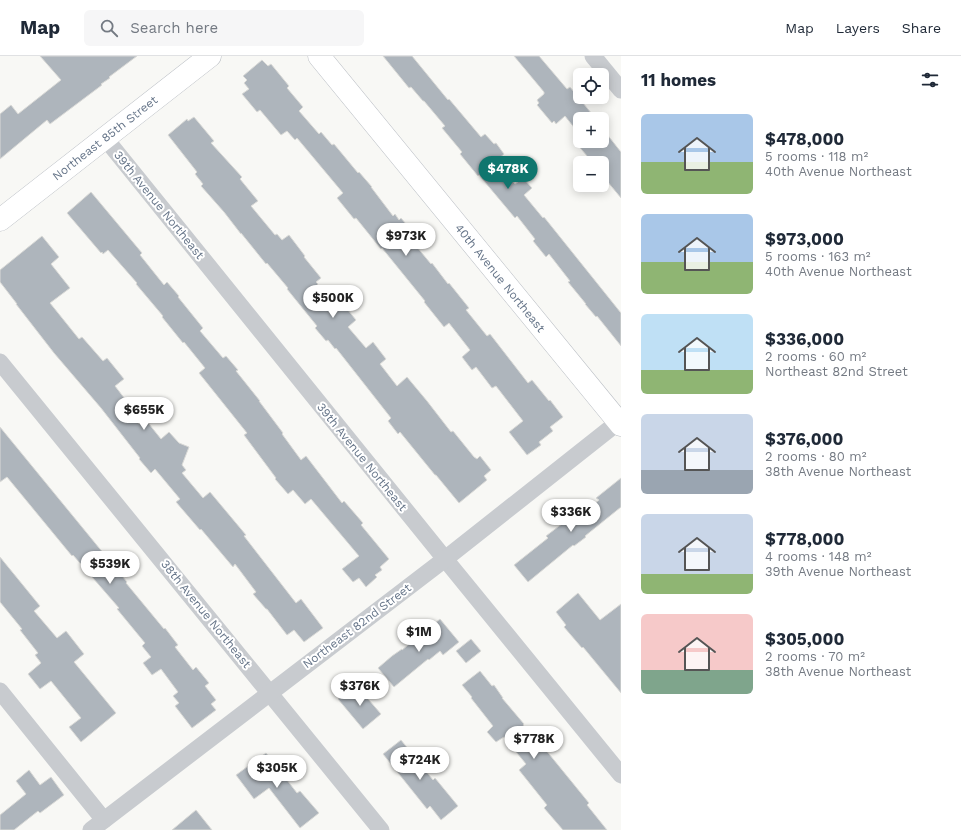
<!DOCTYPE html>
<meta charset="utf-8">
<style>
:root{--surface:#fff;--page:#f6f6f7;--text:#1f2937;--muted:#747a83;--line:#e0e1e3;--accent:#0f766e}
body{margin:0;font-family:"Work Sans",sans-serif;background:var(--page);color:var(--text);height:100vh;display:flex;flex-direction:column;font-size:15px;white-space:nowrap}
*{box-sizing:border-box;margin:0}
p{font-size:13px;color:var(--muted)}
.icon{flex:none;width:22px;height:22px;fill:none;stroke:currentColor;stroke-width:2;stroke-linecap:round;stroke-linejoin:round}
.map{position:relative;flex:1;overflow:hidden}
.details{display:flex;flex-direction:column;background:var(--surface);width:340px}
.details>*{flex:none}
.controls{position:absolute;left:573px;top:12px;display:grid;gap:8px}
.controls a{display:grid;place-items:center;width:36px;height:36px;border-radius:6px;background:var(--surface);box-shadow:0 2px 10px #0003;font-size:20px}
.price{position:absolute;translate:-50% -34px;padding:0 9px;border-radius:14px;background:#fff;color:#222;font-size:13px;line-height:26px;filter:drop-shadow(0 1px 2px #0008)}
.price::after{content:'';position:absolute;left:50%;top:24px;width:12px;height:9px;margin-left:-6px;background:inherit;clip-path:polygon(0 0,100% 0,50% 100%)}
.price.on{background:var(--accent);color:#fff}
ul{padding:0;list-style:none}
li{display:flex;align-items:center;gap:12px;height:100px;padding:0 20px}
li span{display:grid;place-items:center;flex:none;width:112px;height:80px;border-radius:6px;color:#555}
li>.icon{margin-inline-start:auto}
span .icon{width:48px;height:48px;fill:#fffc;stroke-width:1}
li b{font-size:17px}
h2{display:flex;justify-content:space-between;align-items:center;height:48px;padding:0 20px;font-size:17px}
header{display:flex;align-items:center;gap:24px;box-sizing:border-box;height:56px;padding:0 20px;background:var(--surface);border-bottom:1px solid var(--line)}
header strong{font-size:19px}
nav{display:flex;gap:22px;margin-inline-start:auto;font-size:14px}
.search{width:280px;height:36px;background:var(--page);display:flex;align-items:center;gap:10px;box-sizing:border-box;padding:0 14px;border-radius:6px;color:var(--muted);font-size:15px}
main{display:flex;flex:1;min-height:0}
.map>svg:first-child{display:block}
</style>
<header>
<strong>Map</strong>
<div class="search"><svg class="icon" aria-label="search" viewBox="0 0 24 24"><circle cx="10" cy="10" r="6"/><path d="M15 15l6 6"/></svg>Search here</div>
<nav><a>Map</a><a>Layers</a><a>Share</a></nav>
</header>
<main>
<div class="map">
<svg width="621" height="774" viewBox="0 0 621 774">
<rect width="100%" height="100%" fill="#f8f8f5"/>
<!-- building -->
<g fill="#aeb5bc" stroke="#dadad7">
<path d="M40 0H137L109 21 110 22 101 28 102 29 50 68 47 64 0 103V58L11 49 18 58 61 24Z"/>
<path d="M383 0H412L448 44 449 43 481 81 485 78 494 88 496 87 504 98 497 104V105L515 128 523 122 532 132 524 139 543 162 544 161 621 257V290L597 260 596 261 585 248H586L568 226 570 225 549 198 546 201 533 185 535 183 517 160 515 162 479 119 478 120 460 98 462 96 442 72 445 70 424 45H423L411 31 409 32Z"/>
<path d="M514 0H539L567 33 570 31 596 63H580V79L565 60 556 68 554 65 552 67 537 49 539 47 537 44 544 38V36Z"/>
<path d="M262 4 268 10 271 8 289 30 287 32 303 51 299 55 319 78 321 76 332 89 334 88 358 117 359 116 372 131H371L393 160 395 158 399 164 401 162 410 173 408 175 410 177 407 179 431 208 432 207 448 228 449 227 469 252 466 254 487 280 490 278 528 327 532 324 549 345 550 344 563 361 550 371 553 375 539 386 541 389 527 399 509 376 523 365 496 330 492 332 476 311 472 314 462 301 470 294 449 267 444 271 424 246 425 245 382 192 381 193 356 162 354 163 337 142 343 137 297 82 295 84 287 75 281 79 260 54 257 56 242 38 249 33 244 27 247 24 243 20Z"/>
<path d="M194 61 214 85 211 87 242 121 240 123 258 145 251 150 275 179 277 178 282 184 289 179 305 200 304 201 321 222 316 226 318 228 314 232 333 256 343 248 356 264 348 271 366 292 373 286 386 303 380 308 397 330 407 321 427 345 451 376 453 375 474 401 477 403 480 400 491 414 484 420 487 424 459 447 436 419H435L426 408 400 376 398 378 388 365 391 362 336 292 335 293 328 284 326 285 315 272 317 270 287 233 288 232 267 207 266 208 241 177V178L224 156 201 130 203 128 195 118 197 116 168 79 187 63 188 65Z"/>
<path d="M602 72 621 96V142L602 119V107H593L576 87 580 84V85H602Z"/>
<path d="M91 136 142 197 140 199 164 229 167 226 179 240 178 241 203 272 200 275 223 302 226 300 238 314 236 315 260 345H259L283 377 282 378 301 404 306 400 342 447 344 445 363 467 361 469 389 503 380 511 382 514 375 519 377 521 366 531 359 522 353 526 342 513 359 500 311 443 305 448 293 434 288 438 275 423 276 422 244 379 247 377 199 317 205 312 184 286 183 287 162 261 163 260 136 228 137 227 108 194 103 198 102 196 101 197 67 157Z"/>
<path d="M42 180 59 201 51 208 70 232 50 247 79 283 82 281 103 305 107 302 124 323 115 330 125 343 121 346 139 368 145 363 161 383 169 376 179 387 189 391 182 409 186 414 182 417 203 442 210 436 246 479 244 480 296 547 301 543 323 572 304 586 294 574 287 579 267 553H266L253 538 256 536 235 508 233 511 201 473 200 474 176 446 180 443 155 413 151 417 139 403 140 402 101 352 54 297 16 248H17L0 226V214Z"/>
<path d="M0 371 127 526 126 527 164 573 165 572 178 589 175 591 193 614 196 611 209 627 205 630 216 644 211 648 216 654 192 672 175 650 179 647 173 640 178 636 161 613 152 619 143 607 151 601 142 590 145 587 117 553 119 552 73 499 72 500 7 421 0 426Z"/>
<path d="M621 422V451L585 480 586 481 574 490 573 489 528 526 514 509 548 482 546 480 571 461 574 465 599 444 596 442Z"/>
<path d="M0 501 40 550 34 555 57 582 66 575 84 598 74 606 116 657 81 686 69 671 81 662 51 625 40 633 28 618 41 607 35 599 38 597 20 574 22 573 0 546Z"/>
<path d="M578 537 600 564 621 548V637L583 591 582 592 564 571 566 569 556 556Z"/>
<path d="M440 563 459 586 443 599 440 595 429 604 428 603 394 631 378 612 392 600 402 593V594Z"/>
<path d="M471 583 481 595 466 607 456 595Z"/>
<path d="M480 615 492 630 494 629 503 642H502L524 668 523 669 543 694 545 693 589 747 587 749 607 774H563L544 752 547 749 519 714 526 708 504 681 496 686 487 676 493 670 471 642 472 641 462 629Z"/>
<path d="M356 629 381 658 363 673 338 643Z"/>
<path d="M401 684 433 724 435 722 458 750 441 764 430 750 427 753 383 698Z"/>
<path d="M266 697 297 737 300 735 319 757 300 772 269 732 254 743 236 719Z"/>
<path d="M29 714 40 729 51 721 64 739 40 757 38 755 14 774H0V759L26 738 16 725Z"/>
<path d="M196 754 212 774H172Z"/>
</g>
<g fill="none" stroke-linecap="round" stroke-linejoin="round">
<!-- secondary casing -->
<g stroke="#babec4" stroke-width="23">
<g id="secondary">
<path d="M319 0 621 369"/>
<path d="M0 164 210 0"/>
</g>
</g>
<!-- street -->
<g stroke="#c8cbcf" stroke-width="17">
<path d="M593 0 621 34"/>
<path d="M105 82 445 503 621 719"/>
<path d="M0 306 381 774"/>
<path d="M0 635 104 764"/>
<path d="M91 774 445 503 621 364"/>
</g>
<!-- secondary -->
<use href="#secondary" stroke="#fff" stroke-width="22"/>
</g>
<g text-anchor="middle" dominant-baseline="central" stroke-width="4" stroke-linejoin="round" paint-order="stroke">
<!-- street labels -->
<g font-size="12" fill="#657488" stroke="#fff">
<text transform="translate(105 82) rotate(-38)">Northeast 85th Street</text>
<text transform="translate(159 149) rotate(51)">39th Avenue Northeast</text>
<text transform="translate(500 222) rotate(51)">40th Avenue Northeast</text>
<text transform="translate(362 401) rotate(51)">39th Avenue Northeast</text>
<text transform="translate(206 558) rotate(51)">38th Avenue Northeast</text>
<text transform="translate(357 570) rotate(-37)">Northeast 82nd Street</text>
</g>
</g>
</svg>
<div class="controls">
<a><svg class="icon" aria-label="locate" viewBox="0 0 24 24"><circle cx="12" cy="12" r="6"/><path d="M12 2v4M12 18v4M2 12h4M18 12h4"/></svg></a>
<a>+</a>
<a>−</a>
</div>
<b class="price on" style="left:508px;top:134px">$478K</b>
<b class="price" style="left:406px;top:201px">$973K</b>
<b class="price" style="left:333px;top:263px">$500K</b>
<b class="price" style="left:144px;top:375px">$655K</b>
<b class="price" style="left:571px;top:477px">$336K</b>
<b class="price" style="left:110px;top:529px">$539K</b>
<b class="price" style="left:419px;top:597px">$1M</b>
<b class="price" style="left:360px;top:651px">$376K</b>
<b class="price" style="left:534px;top:704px">$778K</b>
<b class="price" style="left:420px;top:725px">$724K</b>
<b class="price" style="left:277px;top:733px">$305K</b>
</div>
<section class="details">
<h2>11 homes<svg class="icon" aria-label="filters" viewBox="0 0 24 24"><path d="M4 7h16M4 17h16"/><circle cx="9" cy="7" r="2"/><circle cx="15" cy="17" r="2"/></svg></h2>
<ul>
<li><span style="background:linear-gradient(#a9c7e8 60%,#8fb573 0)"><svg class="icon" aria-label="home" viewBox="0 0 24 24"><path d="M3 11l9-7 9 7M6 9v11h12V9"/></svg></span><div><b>$478,000</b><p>5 rooms · 118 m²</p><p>40th Avenue Northeast</p></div></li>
<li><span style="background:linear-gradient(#a9c7e8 60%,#8fb573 0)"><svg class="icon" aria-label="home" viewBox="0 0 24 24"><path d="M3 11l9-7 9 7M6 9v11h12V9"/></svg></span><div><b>$973,000</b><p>5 rooms · 163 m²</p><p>40th Avenue Northeast</p></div></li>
<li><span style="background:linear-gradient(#bfe0f5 70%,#8fb573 0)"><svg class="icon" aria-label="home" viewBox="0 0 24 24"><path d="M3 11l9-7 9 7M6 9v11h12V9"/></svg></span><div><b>$336,000</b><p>2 rooms · 60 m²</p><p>Northeast 82nd Street</p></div></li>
<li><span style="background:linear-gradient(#c9d6e8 70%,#9aa5b1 0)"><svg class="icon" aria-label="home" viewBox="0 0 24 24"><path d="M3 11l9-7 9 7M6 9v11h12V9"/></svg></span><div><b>$376,000</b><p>2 rooms · 80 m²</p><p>38th Avenue Northeast</p></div></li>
<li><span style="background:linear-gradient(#c9d6e8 75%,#8fb573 0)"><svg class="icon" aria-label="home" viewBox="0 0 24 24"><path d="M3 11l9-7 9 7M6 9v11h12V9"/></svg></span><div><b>$778,000</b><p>4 rooms · 148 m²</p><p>39th Avenue Northeast</p></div></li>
<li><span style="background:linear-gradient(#f6c9c9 70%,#7fa58c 0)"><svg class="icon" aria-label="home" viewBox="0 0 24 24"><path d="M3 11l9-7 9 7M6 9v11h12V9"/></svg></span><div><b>$305,000</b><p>2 rooms · 70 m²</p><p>38th Avenue Northeast</p></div></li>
</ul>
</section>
</main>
